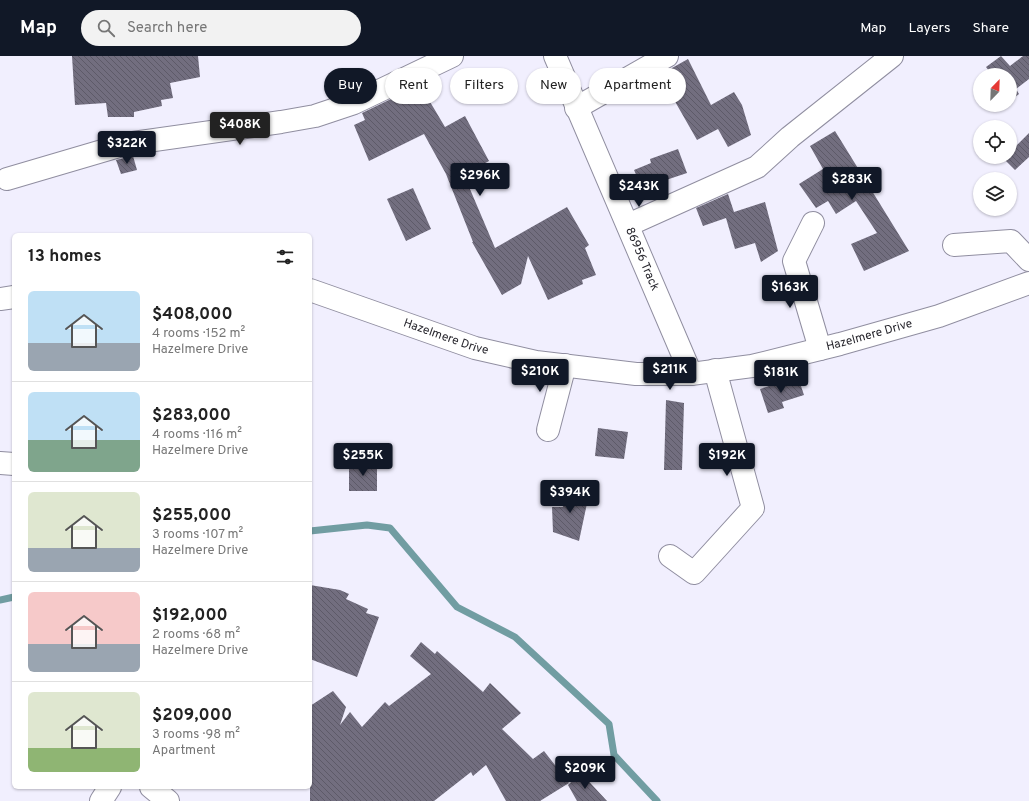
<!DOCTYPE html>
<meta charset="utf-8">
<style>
:root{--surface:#fff;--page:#f2f2f2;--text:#222;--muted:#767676;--line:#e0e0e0;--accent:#111827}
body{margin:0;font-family:Overpass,sans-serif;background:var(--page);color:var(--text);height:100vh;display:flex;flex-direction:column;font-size:15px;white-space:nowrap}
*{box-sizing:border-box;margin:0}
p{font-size:13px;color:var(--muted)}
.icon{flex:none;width:22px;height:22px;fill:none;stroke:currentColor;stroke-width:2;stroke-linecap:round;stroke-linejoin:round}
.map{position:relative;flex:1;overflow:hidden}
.side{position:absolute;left:12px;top:177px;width:300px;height:556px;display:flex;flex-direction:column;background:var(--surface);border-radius:6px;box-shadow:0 1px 3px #0004}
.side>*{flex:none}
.guide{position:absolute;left:324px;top:12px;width:380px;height:36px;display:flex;gap:8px}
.needle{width:26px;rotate:23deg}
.controls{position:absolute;left:973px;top:12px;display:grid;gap:8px}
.controls a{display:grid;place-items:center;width:44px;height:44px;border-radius:50%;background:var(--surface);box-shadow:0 1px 3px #0004;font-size:20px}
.price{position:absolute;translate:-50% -34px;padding:0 9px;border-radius:4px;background:var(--accent);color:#fff;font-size:13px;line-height:26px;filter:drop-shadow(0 1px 2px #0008)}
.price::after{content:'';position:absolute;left:50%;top:24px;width:12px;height:9px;margin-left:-6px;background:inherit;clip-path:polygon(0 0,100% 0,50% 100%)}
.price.selected{background:#222;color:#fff}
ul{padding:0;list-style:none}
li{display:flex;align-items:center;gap:12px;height:100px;padding:0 16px}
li+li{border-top:1px solid var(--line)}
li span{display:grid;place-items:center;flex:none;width:112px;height:80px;border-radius:6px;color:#555}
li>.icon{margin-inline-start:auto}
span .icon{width:48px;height:48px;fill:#fffc;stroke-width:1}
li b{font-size:17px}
h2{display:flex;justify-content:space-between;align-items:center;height:48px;padding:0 16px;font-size:17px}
.chip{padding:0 14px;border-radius:18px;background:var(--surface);box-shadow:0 1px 3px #0004;font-size:14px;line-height:36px}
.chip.selected{background:var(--accent);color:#fff}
header{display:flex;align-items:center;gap:24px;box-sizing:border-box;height:56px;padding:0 20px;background:var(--accent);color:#fff}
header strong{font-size:19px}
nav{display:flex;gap:22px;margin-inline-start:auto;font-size:14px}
.search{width:280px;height:36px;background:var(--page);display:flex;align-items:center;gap:10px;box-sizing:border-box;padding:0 14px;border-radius:22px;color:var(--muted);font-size:15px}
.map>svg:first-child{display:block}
</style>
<header>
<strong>Map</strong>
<div class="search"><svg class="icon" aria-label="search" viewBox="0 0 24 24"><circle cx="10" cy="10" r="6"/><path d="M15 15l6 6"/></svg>Search here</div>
<nav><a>Map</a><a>Layers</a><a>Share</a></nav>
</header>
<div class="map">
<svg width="1029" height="745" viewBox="0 0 1029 745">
<defs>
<pattern id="building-back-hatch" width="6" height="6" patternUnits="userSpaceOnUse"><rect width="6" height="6" fill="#726e7f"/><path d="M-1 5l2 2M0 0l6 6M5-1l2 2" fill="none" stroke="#5d5a68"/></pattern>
</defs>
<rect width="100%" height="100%" fill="#f1effe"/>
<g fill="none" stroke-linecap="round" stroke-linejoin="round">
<!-- stream -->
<g stroke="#719da2" stroke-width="7">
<path d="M310 475 367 469 390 472 457 551 515 581 609 668 614 699 657 745"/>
<path d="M0 544 14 541"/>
</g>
</g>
<!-- building -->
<g fill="url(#building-back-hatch)">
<path d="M72 0H198L200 21 170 27 173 42 161 44 162 50 134 56V61H108L106 47 75 49Z"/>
<path d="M1001 0 1010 10 1023 0H1029V23L1016 33 1019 38 1010 45V19H992L986 11Z"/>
<path d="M688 3 711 49 734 36 742 49 751 79 728 91 718 73 697 84 669 35 664 38 662 34 651 39 645 27Z"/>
<path d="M420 29 445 71 465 60 489 105 464 119 495 192 567 151 589 189 585 192 596 219 582 224 583 228 548 244 528 200 521 228 502 239 472 186H473L446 118 424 78 369 105 354 69 365 64 362 57Z"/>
<path d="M835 75 909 195 864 215 851 188 877 177 856 145 836 158 828 145 816 152 799 128 823 113 810 90Z"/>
<path d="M1029 77V101L1015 114 1003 102 1010 101V96Z"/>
<path d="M678 93 687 117 642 132 634 114 651 107 650 103Z"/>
<path d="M133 100 137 114 121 118 116 104Z"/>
<path d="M413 132 431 173 406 185 387 143Z"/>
<path d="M728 138 734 156 765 146 778 195 761 206 755 187 735 193 726 162 703 170 696 152Z"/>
<path d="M798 321 804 339 782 346 784 352 768 357 760 333Z"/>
<path d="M666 344 684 347 682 414H664Z"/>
<path d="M598 372 628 376 624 403 595 400Z"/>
<path d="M349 406 377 407V435H349Z"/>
<path d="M560 433 589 438 579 485 553 476 552 451H563Z"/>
<path d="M310 529 340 534 349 538 346 543 368 553 366 557 379 561 357 621 310 603Z"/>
<path d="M421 586 435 598 437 595 483 636 490 627 521 657 502 673 533 703 544 695 569 727 540 745H506L486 709 473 720 471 716 434 745H310V650L333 635 346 651 340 669 350 656 362 671 385 646 389 650 431 618 410 600Z"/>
<path d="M581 717 607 745H577L568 729Z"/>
</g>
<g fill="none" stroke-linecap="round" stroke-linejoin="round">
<!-- minor casing -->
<g stroke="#908ea0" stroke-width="24">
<g id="minor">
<path id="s1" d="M555 0 691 318"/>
<path d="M576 52 667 0"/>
<path d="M7 123 126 88 281 66 315 60 354 47 452 0"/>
<path d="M813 167 794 205 820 293"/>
<path d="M628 169 757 111 790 81 892 0"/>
<path d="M954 189 1011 185 1029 204"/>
<path id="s2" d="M310 234 475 292 536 306 636 318H691L752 310 840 288 939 260 1029 227"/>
<path d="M0 243 14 241"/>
<path d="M548 374 565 309"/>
<path d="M0 407 14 408"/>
<path d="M670 500 694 517 753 452 715 314"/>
<path d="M151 731 168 745"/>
<path d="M101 745 110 731"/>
</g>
</g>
<!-- minor -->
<use href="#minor" stroke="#fff" stroke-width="22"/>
</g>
<g text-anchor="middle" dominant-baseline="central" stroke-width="4" stroke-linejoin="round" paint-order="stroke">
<!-- street labels -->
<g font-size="12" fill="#26252c" stroke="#fefefe">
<text stroke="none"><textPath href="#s1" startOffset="221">86956 Track</textPath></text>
<text stroke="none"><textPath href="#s2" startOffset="576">Hazelmere Drive</textPath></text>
<text stroke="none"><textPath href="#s2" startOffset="144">Hazelmere Drive</textPath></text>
</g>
</g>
</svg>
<div class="controls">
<a><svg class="needle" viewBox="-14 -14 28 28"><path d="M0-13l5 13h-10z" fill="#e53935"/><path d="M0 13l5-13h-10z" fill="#767676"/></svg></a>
<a><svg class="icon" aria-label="locate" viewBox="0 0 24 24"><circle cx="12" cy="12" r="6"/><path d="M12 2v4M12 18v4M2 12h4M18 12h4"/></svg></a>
<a><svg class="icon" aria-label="layers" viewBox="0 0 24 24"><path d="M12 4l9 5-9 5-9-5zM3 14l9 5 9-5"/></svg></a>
</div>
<b class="price selected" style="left:240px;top:90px">$408K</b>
<b class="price" style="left:127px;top:109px">$322K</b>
<b class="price" style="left:480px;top:141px">$296K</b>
<b class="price" style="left:852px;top:145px">$283K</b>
<b class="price" style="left:639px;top:152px">$243K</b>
<b class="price" style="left:790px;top:253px">$163K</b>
<b class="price" style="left:670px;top:335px">$211K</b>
<b class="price" style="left:540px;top:337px">$210K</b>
<b class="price" style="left:781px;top:338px">$181K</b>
<b class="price" style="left:363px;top:421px">$255K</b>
<b class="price" style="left:727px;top:421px">$192K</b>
<b class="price" style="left:570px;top:458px">$394K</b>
<b class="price" style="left:585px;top:734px">$209K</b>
<div class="guide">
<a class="chip selected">Buy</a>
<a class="chip">Rent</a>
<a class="chip">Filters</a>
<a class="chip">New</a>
<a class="chip">Apartment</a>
</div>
<section class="side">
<h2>13 homes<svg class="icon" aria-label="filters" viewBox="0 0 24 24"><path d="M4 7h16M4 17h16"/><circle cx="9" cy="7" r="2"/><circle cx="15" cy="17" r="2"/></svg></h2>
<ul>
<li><span style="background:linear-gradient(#bfe0f5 65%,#9aa5b1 0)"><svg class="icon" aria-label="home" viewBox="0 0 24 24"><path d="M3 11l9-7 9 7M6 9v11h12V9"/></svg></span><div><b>$408,000</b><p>4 rooms · 152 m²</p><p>Hazelmere Drive</p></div></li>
<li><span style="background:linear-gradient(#bfe0f5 60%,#7fa58c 0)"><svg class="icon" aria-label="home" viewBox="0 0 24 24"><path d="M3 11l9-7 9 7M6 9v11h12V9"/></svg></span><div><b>$283,000</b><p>4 rooms · 116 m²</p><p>Hazelmere Drive</p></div></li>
<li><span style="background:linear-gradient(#dfe7d0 70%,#9aa5b1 0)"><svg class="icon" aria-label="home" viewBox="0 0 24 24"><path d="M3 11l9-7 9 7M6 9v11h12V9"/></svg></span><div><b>$255,000</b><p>3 rooms · 107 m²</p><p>Hazelmere Drive</p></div></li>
<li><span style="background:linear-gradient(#f6c9c9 65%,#9aa5b1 0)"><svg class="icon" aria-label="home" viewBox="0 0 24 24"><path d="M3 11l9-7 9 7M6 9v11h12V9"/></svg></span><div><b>$192,000</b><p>2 rooms · 68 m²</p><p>Hazelmere Drive</p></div></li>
<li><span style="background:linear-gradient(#dfe7d0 70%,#8fb573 0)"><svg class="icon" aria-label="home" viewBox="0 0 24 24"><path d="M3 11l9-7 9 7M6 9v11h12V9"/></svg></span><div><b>$209,000</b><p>3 rooms · 98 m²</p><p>Apartment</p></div></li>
</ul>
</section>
</div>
